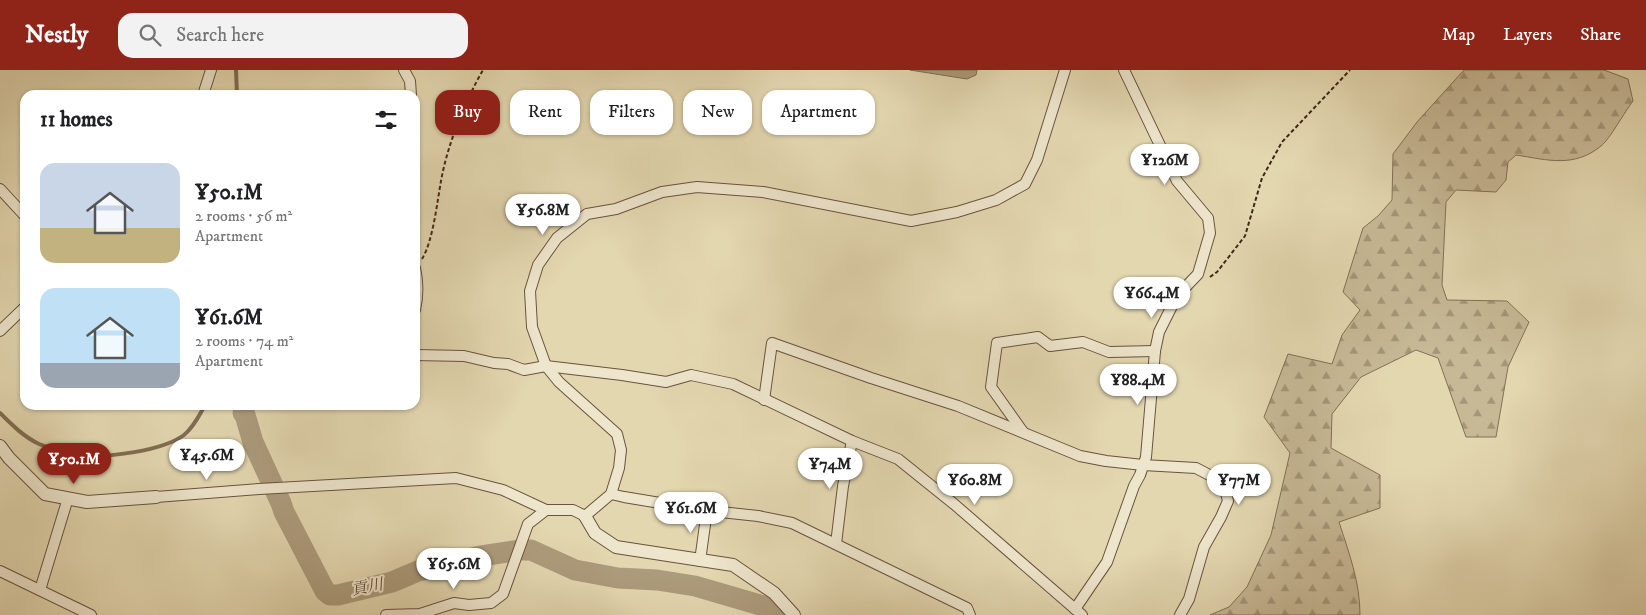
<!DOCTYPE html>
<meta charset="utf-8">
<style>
:root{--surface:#fff;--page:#f2f2f2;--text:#202124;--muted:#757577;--accent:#8f2418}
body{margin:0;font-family:"IM FELL DW Pica","Noto Serif JP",serif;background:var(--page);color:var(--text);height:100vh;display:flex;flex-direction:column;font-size:19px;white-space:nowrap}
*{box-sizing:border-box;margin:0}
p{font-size:16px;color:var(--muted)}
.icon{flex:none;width:28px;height:28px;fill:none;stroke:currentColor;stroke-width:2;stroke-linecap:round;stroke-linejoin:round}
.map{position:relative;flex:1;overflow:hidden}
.details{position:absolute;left:20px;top:20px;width:400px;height:320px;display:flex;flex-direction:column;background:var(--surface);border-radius:15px;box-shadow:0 1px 4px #0004}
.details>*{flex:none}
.banner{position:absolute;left:435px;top:20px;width:475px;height:45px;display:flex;gap:10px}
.price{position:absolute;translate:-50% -42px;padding:0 11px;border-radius:18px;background:#fff;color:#222;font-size:16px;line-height:32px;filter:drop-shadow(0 1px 2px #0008)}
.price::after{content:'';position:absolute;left:50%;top:30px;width:15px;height:11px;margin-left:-8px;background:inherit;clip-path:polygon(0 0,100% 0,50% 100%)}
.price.on{background:var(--accent);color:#fff}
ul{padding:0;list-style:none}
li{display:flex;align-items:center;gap:15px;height:125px;padding:0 20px}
li span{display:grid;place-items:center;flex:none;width:140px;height:100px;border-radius:15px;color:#555}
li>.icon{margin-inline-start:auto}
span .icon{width:60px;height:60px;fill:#fffc;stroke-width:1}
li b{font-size:21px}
h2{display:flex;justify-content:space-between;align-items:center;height:60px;padding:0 20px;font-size:21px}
.pill{padding:0 18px;border-radius:15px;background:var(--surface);box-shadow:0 1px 4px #0004;font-size:18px;line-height:45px}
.pill.on{background:var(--accent);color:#fff}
header{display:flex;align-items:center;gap:30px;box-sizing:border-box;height:70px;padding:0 25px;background:var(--accent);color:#fff}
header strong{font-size:24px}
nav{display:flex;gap:28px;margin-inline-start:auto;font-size:18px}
.search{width:350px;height:45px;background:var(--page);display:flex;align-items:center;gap:12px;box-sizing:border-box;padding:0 18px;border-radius:15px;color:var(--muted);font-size:19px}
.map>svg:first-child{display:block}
</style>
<header>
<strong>Nestly</strong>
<div class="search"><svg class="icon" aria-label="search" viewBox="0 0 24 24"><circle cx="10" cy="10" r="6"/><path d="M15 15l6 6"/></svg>Search here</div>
<nav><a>Map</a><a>Layers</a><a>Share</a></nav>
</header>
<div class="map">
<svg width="1646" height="545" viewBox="0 0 1646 545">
<defs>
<pattern id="forest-firs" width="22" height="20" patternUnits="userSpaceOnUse" patternTransform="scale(1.25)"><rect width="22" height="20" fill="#c7b996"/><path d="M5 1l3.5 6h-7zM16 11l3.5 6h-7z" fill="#a39679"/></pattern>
</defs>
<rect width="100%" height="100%" fill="#e3d7b0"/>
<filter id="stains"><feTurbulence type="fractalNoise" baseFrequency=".004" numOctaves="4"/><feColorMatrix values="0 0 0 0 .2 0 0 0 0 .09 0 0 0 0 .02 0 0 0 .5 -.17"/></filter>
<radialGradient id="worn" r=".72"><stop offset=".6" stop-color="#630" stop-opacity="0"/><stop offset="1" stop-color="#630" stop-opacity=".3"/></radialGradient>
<!-- forest -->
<path fill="url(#forest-firs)" stroke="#847056" d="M1464 0H1604L1628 9 1633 31C1625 41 1610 69 1601 76 1574 98 1548 90 1516 85L1508 92 1506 110 1496 122 1456 120 1446 132 1442 215 1447 230 1507 231 1529 252 1508 297 1496 367H1466L1438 288 1416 280 1361 307 1332 344 1331 378 1380 405V438L1339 452C1349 483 1360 512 1360 545H1210L1229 537 1247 517 1271 465 1290 383 1264 347 1288 284 1332 294 1342 265 1360 240 1343 222 1363 158 1378 146 1392 130 1393 84 1417 52Z"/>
<!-- water -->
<path fill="#ac9b7c" stroke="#816d53" d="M910 0H977L976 5 967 9Z"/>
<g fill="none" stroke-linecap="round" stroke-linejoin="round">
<!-- stream -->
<g stroke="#816d53" stroke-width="4">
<path d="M236 0 237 25"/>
<path d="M229 335 243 343 245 335"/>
<path d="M0 343C12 355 24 367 39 374 49 378 69 384 80 385 108 388 162 381 184 365 193 358 199 346 204 337L208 335"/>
</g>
<!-- river -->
<path stroke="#ac9b7c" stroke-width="21" d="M243 343 245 345 253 372 281 433 284 442 325 521 330 525H338L392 512 418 501 481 486 520 480H531L575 500 618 508 657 510 695 516 767 537 780 545"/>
<!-- minor casing -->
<g stroke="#69533c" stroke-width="12">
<g id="minor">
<path d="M404 0 410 11 411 25"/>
<path d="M203 25 211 0"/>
<path d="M0 119 25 146"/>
<path d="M415 198C418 211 418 227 415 240"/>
<path d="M0 261 25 237"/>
<path d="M415 285 464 286 494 293 508 294 524 300 546 296 622 305 666 312 691 305 733 314 852 371 898 389 954 434 1082 545"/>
<path d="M764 330 772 273 871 308 958 336 1080 386 1106 391 1143 395 1196 398 1215 408 1225 419 1228 431 1221 447 1204 477 1189 529 1180 545"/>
<path d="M1023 362 991 317 997 273 1038 267 1050 276 1083 272 1109 282 1155 281"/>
<path d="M611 424 624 427 702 440 758 446 792 453 967 538 970 545"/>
<path d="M156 427 259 419 456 408 503 420 546 440H573L585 446 611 424 619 398 621 380 617 364 559 312 546 296 532 257 530 221 538 195 557 168 587 144 616 139 662 122 697 117 763 122 911 151 957 142 996 130 1025 114 1037 90 1065 0"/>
<path d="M836 474 843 416 852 371"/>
<path d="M700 491 707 440"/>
<path d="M0 501 91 545"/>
<path d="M40 520 68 428"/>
<path d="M1075 539 1107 492 1134 416 1140 405 1146 387 1155 281 1159 262 1177 226 1198 204 1210 163 1208 148 1177 111 1124 0"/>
<path d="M386 545 420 544 454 533 469 535 491 533 503 524 528 454 546 440"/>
</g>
</g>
<!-- tertiary casing -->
<g stroke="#69533c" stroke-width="14">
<g id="tertiary">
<path d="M0 376 9 388 45 424 87 432 156 427"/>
<path d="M585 446 595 463 616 477 733 495 774 523 794 545"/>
</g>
</g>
<!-- path -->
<g stroke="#402716" stroke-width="2" stroke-dasharray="4 2.5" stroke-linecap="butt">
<path d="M422 189C433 171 437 133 441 111 447 76 465 31 483 0"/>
<path d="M1210 207 1217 202 1245 166 1262 108 1282 72 1350 0"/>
</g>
<!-- minor -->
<use href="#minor" stroke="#ede5cc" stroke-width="10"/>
<!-- tertiary -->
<use href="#tertiary" stroke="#ede5cc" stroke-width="12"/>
</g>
<g text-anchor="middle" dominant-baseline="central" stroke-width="4" stroke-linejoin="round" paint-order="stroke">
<!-- water labels -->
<g font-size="16" font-style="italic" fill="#604a35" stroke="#ede5cc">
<text transform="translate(367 517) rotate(-11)">貢川</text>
</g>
</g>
<rect width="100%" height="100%" filter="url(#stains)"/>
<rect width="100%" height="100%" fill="url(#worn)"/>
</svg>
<b class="price" style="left:1165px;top:116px">¥126M</b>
<b class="price" style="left:543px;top:166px">¥56.8M</b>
<b class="price" style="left:1152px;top:249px">¥66.4M</b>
<b class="price" style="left:1138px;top:336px">¥88.4M</b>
<b class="price" style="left:207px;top:411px">¥45.6M</b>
<b class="price on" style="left:74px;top:415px">¥50.1M</b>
<b class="price" style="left:830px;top:420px">¥74M</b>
<b class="price" style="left:975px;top:436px">¥60.8M</b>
<b class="price" style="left:1239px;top:436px">¥77M</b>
<b class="price" style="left:691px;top:464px">¥61.6M</b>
<b class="price" style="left:454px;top:520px">¥65.6M</b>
<div class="banner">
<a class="pill on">Buy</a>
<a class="pill">Rent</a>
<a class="pill">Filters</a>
<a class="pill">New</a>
<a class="pill">Apartment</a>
</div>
<section class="details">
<h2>11 homes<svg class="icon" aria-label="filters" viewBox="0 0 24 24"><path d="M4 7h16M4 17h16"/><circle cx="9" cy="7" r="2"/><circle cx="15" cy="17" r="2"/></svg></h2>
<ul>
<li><span style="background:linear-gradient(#c9d6e8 65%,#c2b280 0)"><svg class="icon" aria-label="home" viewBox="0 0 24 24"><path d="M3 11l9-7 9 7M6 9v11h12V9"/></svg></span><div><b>¥50.1M</b><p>2 rooms · 56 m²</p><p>Apartment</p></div></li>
<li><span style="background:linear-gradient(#bfe0f5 75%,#9aa5b1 0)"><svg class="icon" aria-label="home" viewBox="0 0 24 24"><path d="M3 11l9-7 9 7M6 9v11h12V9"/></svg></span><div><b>¥61.6M</b><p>2 rooms · 74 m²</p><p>Apartment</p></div></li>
</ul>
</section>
</div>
